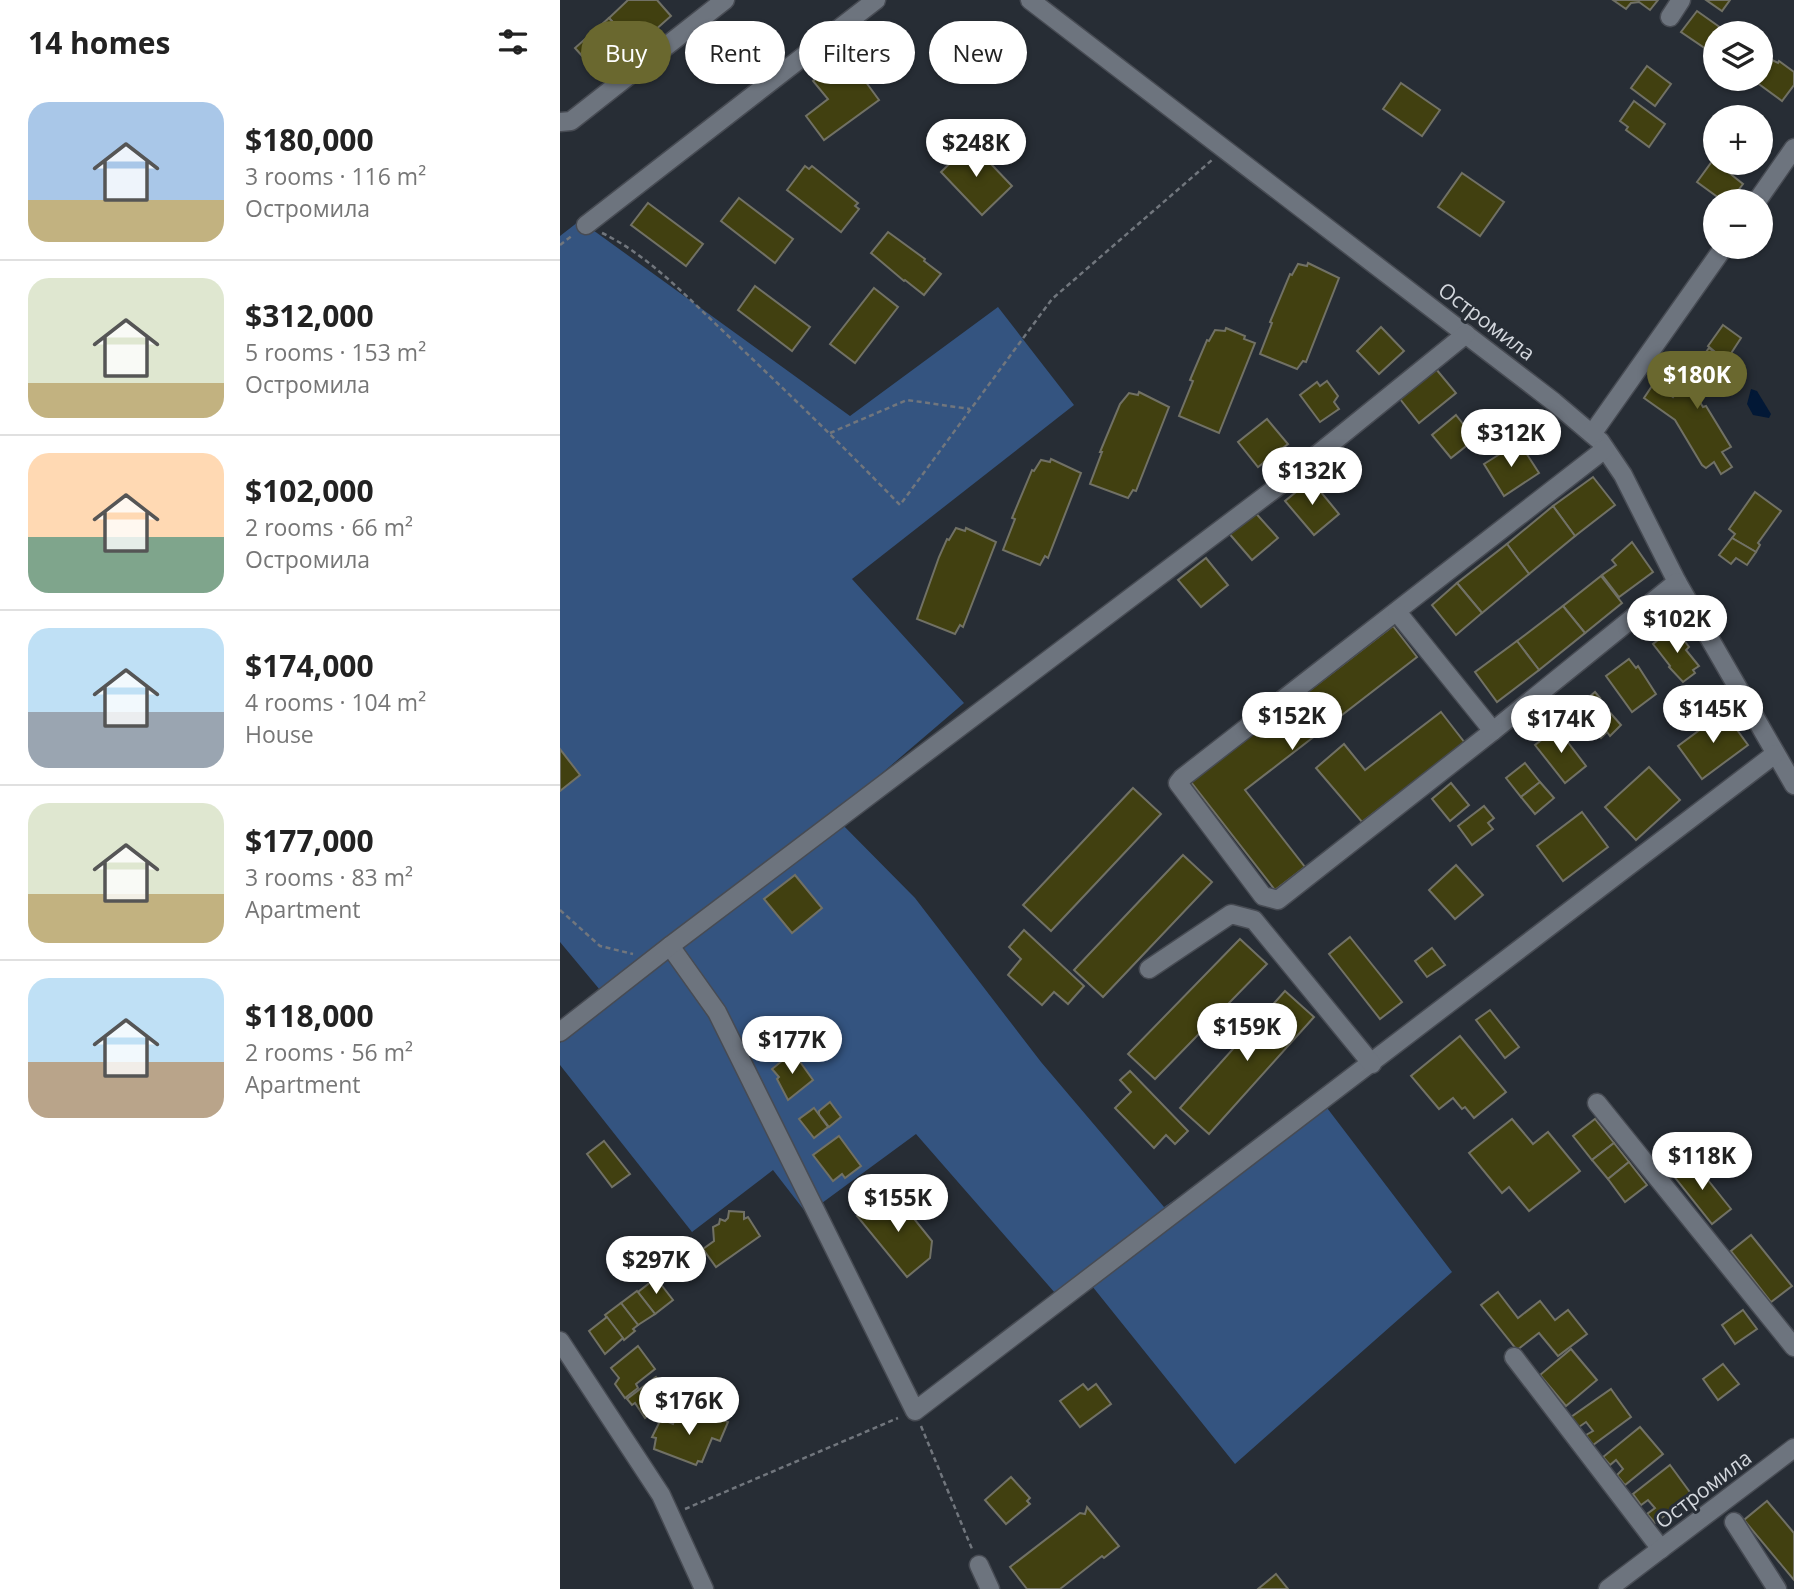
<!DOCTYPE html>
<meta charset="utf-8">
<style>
:root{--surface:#fff;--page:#f2f2f2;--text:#222;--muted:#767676;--line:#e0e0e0;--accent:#6a682f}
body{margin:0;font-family:"Open Sans",sans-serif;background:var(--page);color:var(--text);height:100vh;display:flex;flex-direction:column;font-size:26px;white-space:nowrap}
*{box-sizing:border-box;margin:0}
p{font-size:23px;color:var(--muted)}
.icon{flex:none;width:38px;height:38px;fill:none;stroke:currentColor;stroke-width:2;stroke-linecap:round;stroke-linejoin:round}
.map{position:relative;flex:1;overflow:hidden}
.drawer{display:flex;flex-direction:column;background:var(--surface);width:560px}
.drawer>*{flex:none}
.top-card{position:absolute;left:21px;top:21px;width:665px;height:63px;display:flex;gap:14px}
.fabs{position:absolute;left:1143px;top:21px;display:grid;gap:14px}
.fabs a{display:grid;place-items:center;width:70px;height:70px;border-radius:50%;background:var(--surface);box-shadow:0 2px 5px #0004;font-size:35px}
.price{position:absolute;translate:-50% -60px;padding:0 16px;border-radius:24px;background:#fff;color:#222;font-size:23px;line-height:46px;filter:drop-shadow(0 2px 4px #0008)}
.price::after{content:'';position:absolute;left:50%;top:42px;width:21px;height:16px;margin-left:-10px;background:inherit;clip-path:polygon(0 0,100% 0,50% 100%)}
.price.active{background:var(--accent);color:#fff}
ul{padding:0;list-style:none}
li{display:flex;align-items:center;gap:21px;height:175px;padding:0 28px}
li+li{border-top:2px solid var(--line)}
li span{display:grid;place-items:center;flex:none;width:196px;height:140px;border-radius:21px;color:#555}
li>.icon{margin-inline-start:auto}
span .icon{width:84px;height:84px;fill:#fffc;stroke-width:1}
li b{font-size:30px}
h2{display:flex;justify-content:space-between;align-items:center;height:84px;padding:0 28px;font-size:30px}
.chip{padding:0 24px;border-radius:32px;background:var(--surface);box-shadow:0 2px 5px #0004;font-size:24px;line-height:63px}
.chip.active{background:var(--accent);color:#fff}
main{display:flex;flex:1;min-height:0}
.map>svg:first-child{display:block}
</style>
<main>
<section class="drawer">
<h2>14 homes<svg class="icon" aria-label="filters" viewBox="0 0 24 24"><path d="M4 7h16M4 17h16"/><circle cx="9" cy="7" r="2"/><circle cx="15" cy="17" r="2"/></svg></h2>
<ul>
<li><span style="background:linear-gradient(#a9c7e8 70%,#c2b280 0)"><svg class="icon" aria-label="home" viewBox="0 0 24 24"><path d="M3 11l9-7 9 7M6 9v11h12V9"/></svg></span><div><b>$180,000</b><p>3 rooms · 116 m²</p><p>Остромила</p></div></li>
<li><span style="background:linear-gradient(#dfe7d0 75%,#c2b280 0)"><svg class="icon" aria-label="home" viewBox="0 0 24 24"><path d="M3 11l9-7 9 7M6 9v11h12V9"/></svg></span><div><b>$312,000</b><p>5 rooms · 153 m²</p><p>Остромила</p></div></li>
<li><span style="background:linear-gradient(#ffd9b3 60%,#7fa58c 0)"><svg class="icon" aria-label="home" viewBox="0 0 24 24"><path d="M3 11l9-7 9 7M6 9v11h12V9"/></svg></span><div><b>$102,000</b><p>2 rooms · 66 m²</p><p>Остромила</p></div></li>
<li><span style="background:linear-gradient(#bfe0f5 60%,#9aa5b1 0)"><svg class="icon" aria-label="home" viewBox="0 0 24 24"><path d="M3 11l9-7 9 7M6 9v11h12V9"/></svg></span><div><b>$174,000</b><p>4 rooms · 104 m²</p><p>House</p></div></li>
<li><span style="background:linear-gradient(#dfe7d0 65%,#c2b280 0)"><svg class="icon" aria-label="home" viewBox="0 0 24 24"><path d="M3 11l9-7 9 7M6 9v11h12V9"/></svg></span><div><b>$177,000</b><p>3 rooms · 83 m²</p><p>Apartment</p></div></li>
<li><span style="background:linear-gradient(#bfe0f5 60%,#b9a48a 0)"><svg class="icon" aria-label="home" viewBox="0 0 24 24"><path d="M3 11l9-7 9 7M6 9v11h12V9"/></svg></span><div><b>$118,000</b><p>2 rooms · 56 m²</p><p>Apartment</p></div></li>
</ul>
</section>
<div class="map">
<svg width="1234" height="1589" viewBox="0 0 1234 1589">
<rect width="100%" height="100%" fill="#272d35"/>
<!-- green -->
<path fill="#345480" d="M27 215 26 225 290 416 438 307 514 405 292 579 404 703 273 815 355 898 481 1062 604 1207 761 1100 892 1272 675 1464 528 1281 502 1301 356 1134 247 1214 213 1170 132 1232 0 1065V1043L40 990 0 942V236Z"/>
<!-- water -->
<path fill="#021836" d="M1191 389 1197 391 1211 414 1209 418 1193 415 1187 404Z"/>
<!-- building -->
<g fill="#414010" stroke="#717165" stroke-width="2">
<path d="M68 0H97L111 16 76 47 49 18Z"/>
<path d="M1053 0H1098L1090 10 1079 2 1071 3 1066 9Z"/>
<path d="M1146 0H1170L1162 11Z"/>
<path d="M1137 11 1168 33H1155V55L1121 32Z"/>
<path d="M49 18 76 47 42 78 15 48Z"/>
<path d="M286 55 319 100 264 140 246 116 268 99 253 81Z"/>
<path d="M1212 60 1218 63 1219 61 1234 72V85L1222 101 1192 79H1200V67L1205 68Z"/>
<path d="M1087 66 1111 84 1095 106 1071 88Z"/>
<path d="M841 83 880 110 862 136 823 109Z"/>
<path d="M1074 101 1105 124 1089 147 1066 130 1068 127 1060 121Z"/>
<path d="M1155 123V143L1145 136Z"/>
<path d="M411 143 452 186 422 215 381 172Z"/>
<path d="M1153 160 1183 184 1174 196 1172 195 1167 201H1163L1137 182Z"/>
<path d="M245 166 249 169 252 166 298 203 295 206 299 209 281 232 227 190Z"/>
<path d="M902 173 944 202 920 236 878 207Z"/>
<path d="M179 198 233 239 215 263 161 221Z"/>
<path d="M88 203 143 244 126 266 71 225Z"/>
<path d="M328 232 365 259 364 261 381 274 364 295 345 280 344 281 311 253Z"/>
<path d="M748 263 779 278 746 362 743 361 737 369 700 354 712 323 710 322 730 274 732 275 738 264 747 266Z"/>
<path d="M195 286 250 327 232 351 178 310Z"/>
<path d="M314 288 338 307 295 363 270 344Z"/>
<path d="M1163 325 1181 338 1166 361 1148 346Z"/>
<path d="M821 327 844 351 819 374 797 351Z"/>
<path d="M666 328 685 336 684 339 695 343 659 433 619 416 633 381 630 380 647 340 649 341 655 330 665 331Z"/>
<path d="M1149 348 1172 366 1163 380 1156 376 1138 399 1143 407 1146 406 1171 447 1162 452 1172 467 1161 474 1154 462 1146 468 1142 465 1115 420 1084 398 1094 383 1113 397Z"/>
<path d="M876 369 896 393 859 423 840 399Z"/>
<path d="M767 381 778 396 774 402 779 409 760 422 740 395 757 382 760 386Z"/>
<path d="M579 392 609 407 576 491 573 490 568 498 530 484 542 452H540L560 404 569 393 578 395Z"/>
<path d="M896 415 915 439 891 458 872 435Z"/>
<path d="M707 419 728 444 698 467 678 442Z"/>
<path d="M959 442 979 473 944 496 924 464Z"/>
<path d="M491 459 521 473 488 558 485 556 480 565 443 550 455 519 452 518 472 470 474 471 481 460 490 462Z"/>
<path d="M1033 477 1055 505 1015 536 993 506Z"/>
<path d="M751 480 779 514 754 535 725 501Z"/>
<path d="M1195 492 1221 511 1198 543 1200 545 1196 552 1172 538 1175 534 1169 529Z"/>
<path d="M993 506 1015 536 969 574 947 544Z"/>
<path d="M692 509 718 538 692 560 667 531Z"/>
<path d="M396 528 405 531 406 528 436 542 403 627 400 625 395 634 357 619 379 557 387 539 389 540Z"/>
<path d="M1172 538 1196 552 1187 565 1176 558 1171 564 1159 555Z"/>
<path d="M1072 542 1093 572 1059 597 1042 575 1056 565 1052 560Z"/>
<path d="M947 544 969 574 922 613 897 583Z"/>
<path d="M646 558 668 585 641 607 618 580Z"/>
<path d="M1041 576 1062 603 1025 633 1003 606Z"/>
<path d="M897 583 922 613 896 635 872 605Z"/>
<path d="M1003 606 1025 633 979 670 957 641Z"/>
<path d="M833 626 857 657 685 790 745 867 715 890 631 782Z"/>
<path d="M1111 630 1118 639 1121 636 1129 647 1126 650 1139 666 1133 670 1135 673 1123 682 1109 667 1110 666 1093 644Z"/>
<path d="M957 641 979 670 937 702 915 672Z"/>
<path d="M1069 659 1076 668 1078 666 1096 694 1072 712 1046 676Z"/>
<path d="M1035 692 1040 698 1038 699 1061 725 1050 736 1047 732 1041 738 1015 709Z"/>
<path d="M881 712 905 743 802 822 756 768 784 744 805 770Z"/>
<path d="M1164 712 1188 745 1142 779 1118 746Z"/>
<path d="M997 728 1026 766 1005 783 975 745Z"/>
<path d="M0 749 20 775 0 791Z"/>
<path d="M965 763 980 782 961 797 946 778Z"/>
<path d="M1089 767 1120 800 1076 840 1045 807Z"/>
<path d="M980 782 994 798 975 814 961 797Z"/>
<path d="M891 783 909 805 890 821 872 799Z"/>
<path d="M573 788 601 814 491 931 463 905Z"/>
<path d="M924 806 934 818 928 823 933 829 912 845 898 826Z"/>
<path d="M1022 812 1048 847 1003 881 977 846Z"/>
<path d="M623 855 652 882 543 997 514 970Z"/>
<path d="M896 865 923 895 895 919 869 890Z"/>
<path d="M235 875 262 908 232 933 204 899Z"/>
<path d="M464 930 524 986 508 1004 494 992 482 1005 448 975 461 959 449 947Z"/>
<path d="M790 937 842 1002 820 1019 769 954Z"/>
<path d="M680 939 707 964 595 1079 568 1054Z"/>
<path d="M872 948 885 965 867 977 855 961Z"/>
<path d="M725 991 754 1017 649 1134 620 1108Z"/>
<path d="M930 1010 959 1047 945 1058 916 1020Z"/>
<path d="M900 1036 946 1092 914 1118 905 1107 902 1109 893 1098 879 1109 851 1076Z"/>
<path d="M233 1052 253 1080 228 1100 217 1079 219 1077 212 1069Z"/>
<path d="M570 1071 628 1131 615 1144 606 1135 594 1148 555 1108 571 1092 560 1080Z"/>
<path d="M270 1102 281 1117 269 1127 259 1114V1111Z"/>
<path d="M254 1108 268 1127 254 1138 239 1119Z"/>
<path d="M952 1119 973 1144 988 1132 1020 1171 969 1211 949 1187 942 1193 909 1153Z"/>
<path d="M1035 1119 1054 1143 1032 1160 1013 1136Z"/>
<path d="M279 1136 301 1166 285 1178 282 1174 273 1181 253 1155Z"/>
<path d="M44 1141 70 1174 52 1187 27 1154Z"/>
<path d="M1054 1143 1069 1162 1048 1179 1032 1160Z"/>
<path d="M1132 1160 1171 1209 1152 1224 1113 1175Z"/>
<path d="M1069 1162 1087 1185 1065 1202 1048 1179Z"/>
<path d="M322 1197 339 1200 372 1241 370 1258 347 1277 297 1216Z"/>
<path d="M169 1211 184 1212V1219L188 1217 200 1236 156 1267 143 1249 154 1241 153 1227 159 1224 160 1219 165 1221 168 1218Z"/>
<path d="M1191 1235 1232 1286 1211 1302 1171 1251Z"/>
<path d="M96 1278 113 1300 95 1314 78 1292Z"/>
<path d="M77 1291 95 1314 78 1325 61 1303Z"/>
<path d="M938 1292 958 1318 980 1301 995 1320 1008 1310 1027 1334 998 1356 979 1333 957 1350 921 1305Z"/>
<path d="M61 1303 78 1325 73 1329 75 1331 64 1340 45 1315Z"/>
<path d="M1183 1310 1197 1329 1175 1344 1162 1325Z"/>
<path d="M47 1317 63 1338 45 1354 29 1331Z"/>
<path d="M78 1346 95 1369 76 1384 78 1388 65 1398 55 1384 59 1378 51 1368Z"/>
<path d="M1011 1349 1037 1380 1006 1406 980 1375Z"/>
<path d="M1163 1364 1179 1384 1158 1400 1143 1379Z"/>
<path d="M96 1377 111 1396 85 1418 75 1403 72 1405 67 1399Z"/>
<path d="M523 1384 528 1390 536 1384 551 1404 520 1427 500 1401Z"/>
<path d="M1051 1389 1071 1417 1033 1445 1026 1435 1033 1431 1026 1422 1019 1427 1011 1417Z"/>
<path d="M127 1412 144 1418 146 1413 168 1422 160 1441 152 1438 142 1462 138 1461 136 1465 94 1449 96 1438 92 1437 101 1419 113 1424 115 1418 123 1421Z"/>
<path d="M1080 1427 1103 1454 1065 1485 1057 1475 1063 1469 1056 1460 1050 1465 1043 1457Z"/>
<path d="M1110 1465 1132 1495 1095 1523 1087 1514 1095 1508 1088 1500 1081 1505 1073 1494Z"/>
<path d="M451 1477 470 1498 467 1501 470 1504 446 1524 425 1500Z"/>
<path d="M1207 1501 1234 1533V1580L1184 1520Z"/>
<path d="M527 1507 559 1546 544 1558 542 1556 500 1589H467L450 1567 520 1513 525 1514Z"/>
<path d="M716 1574 728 1589H698Z"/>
</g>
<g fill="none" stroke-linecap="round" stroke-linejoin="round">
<!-- minor casing -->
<g stroke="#474b53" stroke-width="21">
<g id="minor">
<path d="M470 0 994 402 1040 441 1063 475 1117 582 1234 785"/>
<path d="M1110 17 1121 0"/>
<path d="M0 122 11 121 165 0"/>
<path d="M1197 201 1234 148"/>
<path d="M26 225 316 0"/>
<path d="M1032 434 1164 247"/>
<path d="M1045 449 622 778 618 783 703 896 718 900 933 731 1117 582"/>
<path d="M837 612 933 731"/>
<path d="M110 946 157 1012 355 1411 1215 754"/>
<path d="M589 969 671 914 694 920 812 1064"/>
<path d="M0 1032 110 946 721 484 906 334"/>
<path d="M1037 1103 1234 1347"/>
<path d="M0 1341 101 1495 144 1589"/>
<path d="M954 1357 1101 1549"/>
<path d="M1174 1522 1217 1589"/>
<path d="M419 1565 430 1589"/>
<path d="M1048 1589 1234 1448"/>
</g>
</g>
<!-- path -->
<g stroke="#71767d" stroke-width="2.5" stroke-dasharray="5 3.5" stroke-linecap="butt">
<path d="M42 233C88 255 126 296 163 331 223 388 282 445 340 505L492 299 652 160"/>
<path d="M0 245 13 235"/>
<path d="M270 433 347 400 410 409"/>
<path d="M0 910 40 946 73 954"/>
<path d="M361 1426 412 1549"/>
<path d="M125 1509 338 1418"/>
</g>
<!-- minor -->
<use href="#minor" stroke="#6d747e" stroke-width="18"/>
</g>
<g text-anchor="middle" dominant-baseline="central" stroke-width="6" stroke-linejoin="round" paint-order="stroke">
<!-- street labels -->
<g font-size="21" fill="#d3d7dd" stroke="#272d35">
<text transform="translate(927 321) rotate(37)">Остромила</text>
<text transform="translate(1143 1489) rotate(-37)">Остромила</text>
</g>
</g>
</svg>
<div class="fabs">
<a><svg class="icon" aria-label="layers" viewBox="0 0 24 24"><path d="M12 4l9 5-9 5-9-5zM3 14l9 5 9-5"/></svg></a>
<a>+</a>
<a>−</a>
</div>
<b class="price" style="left:416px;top:179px">$248K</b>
<b class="price active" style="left:1137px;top:411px">$180K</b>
<b class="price" style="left:951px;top:469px">$312K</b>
<b class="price" style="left:752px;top:507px">$132K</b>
<b class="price" style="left:1117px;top:655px">$102K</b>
<b class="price" style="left:1153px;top:745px">$145K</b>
<b class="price" style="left:732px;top:752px">$152K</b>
<b class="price" style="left:1001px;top:755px">$174K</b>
<b class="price" style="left:687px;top:1063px">$159K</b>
<b class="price" style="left:232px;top:1076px">$177K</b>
<b class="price" style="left:1142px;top:1192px">$118K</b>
<b class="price" style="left:338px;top:1234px">$155K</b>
<b class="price" style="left:96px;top:1296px">$297K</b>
<b class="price" style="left:129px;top:1437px">$176K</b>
<div class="top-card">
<a class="chip active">Buy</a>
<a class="chip">Rent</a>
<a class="chip">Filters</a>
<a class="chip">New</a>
</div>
</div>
</main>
